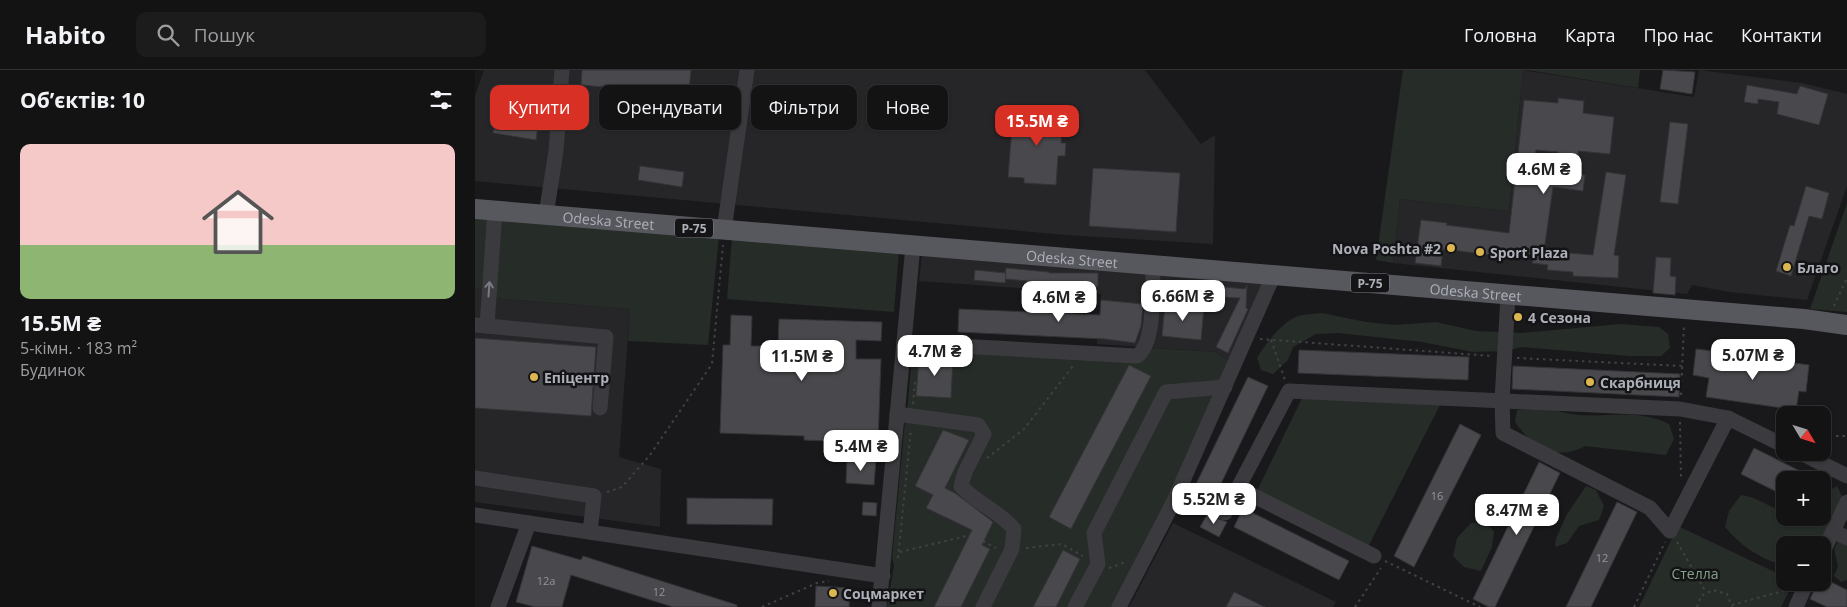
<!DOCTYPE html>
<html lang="uk">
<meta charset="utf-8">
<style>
:root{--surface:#131314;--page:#1c1c1d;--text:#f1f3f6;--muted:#9d9ea0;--line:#323234;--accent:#d93025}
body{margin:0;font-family:"Open Sans",sans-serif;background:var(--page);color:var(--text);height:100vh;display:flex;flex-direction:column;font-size:19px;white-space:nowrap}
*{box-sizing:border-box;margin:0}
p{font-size:16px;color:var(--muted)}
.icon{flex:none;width:28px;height:28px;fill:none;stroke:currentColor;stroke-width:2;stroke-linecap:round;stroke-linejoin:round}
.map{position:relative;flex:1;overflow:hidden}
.side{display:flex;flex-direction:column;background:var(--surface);width:475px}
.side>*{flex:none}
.banner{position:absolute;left:15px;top:15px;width:475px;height:45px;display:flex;gap:10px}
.needle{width:32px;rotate:128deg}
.fabs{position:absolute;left:1301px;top:336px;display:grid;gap:10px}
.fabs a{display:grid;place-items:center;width:55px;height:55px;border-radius:10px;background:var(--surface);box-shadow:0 1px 4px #0004,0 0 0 1px var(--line);font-size:25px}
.price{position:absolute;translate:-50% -42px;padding:0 11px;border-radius:10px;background:#fff;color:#222;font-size:16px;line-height:32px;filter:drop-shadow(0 1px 2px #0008)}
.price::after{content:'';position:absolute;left:50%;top:30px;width:15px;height:11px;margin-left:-8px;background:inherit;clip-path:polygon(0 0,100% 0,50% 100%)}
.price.current{background:var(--accent);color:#fff}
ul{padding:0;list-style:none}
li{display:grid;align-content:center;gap:10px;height:265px;padding:0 20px}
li+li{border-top:1px solid var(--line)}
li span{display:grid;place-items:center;height:155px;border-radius:10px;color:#555}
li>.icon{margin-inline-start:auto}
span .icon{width:90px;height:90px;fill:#fffc;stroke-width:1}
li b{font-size:21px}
h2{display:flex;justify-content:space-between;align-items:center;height:60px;padding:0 20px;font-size:21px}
.pill{padding:0 18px;border-radius:10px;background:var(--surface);box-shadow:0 1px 4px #0004,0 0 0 1px var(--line);font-size:18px;line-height:45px}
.pill.current{background:var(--accent);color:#fff}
header{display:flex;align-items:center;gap:30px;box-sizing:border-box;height:70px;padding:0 25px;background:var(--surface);border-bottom:1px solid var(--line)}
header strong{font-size:24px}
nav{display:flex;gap:28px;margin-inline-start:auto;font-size:18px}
.search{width:350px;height:45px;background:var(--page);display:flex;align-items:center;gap:12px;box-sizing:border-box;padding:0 18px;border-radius:10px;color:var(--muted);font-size:19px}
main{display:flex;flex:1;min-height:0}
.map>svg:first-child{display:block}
</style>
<header>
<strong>Habito</strong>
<div class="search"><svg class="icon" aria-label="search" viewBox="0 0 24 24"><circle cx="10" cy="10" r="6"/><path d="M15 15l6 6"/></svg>Пошук</div>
<nav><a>Головна</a><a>Карта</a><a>Про нас</a><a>Контакти</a></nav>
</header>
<main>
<section class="side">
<h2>Об’єктів: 10<svg class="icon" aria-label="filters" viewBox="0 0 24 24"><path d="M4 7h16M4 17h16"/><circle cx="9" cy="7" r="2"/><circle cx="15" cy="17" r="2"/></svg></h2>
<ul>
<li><span style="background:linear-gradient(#f6c9c9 65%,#8fb573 0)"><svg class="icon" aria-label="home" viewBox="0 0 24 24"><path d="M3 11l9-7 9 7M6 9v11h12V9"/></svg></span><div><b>15.5M ₴</b><p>5-кімн. · 183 m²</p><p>Будинок</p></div></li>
</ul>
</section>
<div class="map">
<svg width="1372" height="537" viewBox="0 0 1372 537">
<rect width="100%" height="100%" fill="#19191b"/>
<!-- built -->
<g fill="#262528">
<path d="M9 0H670L726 74 740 65 738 174 591 165 0 111V26Z"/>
<path d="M1048 0 1219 27 1224 0 1327 13 1372 24V116L1332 230 1254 222 1217 215 1212 224 918 193 925 129 1034 141Z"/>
<path d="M447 184 791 212 756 293 740 282 622 274 626 224 444 211Z"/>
<path d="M0 218 20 220 19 228 155 239 144 387 186 399 185 457 0 432Z"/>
<path d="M698 453 861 532 858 537H654Z"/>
</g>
<!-- green -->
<g fill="#262c27">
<path d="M928 0H1048L1034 141 925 129 918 193 901 190Z"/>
<path d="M1052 0H1165L1163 18Z"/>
<path d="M1372 133V242L1335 239Z"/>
<path d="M0 149 13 150 7 219 0 218Z"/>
<path d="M24 150 244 167 233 275 153 271 155 239 19 228Z"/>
<path d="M257 168 424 180 419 242 252 229Z"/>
<path d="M847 243 891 252 920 255 961 252 1001 261 1046 263 1145 254 1184 257 1193 264 1195 278 1186 286H1154L1047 277 1030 281 998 282 947 272 863 263 841 264 818 277 813 290 798 304 786 300 782 288C790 274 807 252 823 246 831 244 840 244 847 243Z"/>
<path d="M438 276 665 287 678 278 740 282 756 293 747 314 690 320 625 445 620 492 596 537H508L539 459 490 416 512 365 432 341Z"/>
<path d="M693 325 743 326 639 537H603L622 470Z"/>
<path d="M828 326 966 333 892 479 781 423Z"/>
<path d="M1073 338C1081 340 1089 343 1096 344 1130 349 1162 338 1194 354L1199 369 1191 385 1110 376C1082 392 1057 377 1040 352L1042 340Z"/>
<path d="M430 351 489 356 506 365 483 416 535 460 532 482 504 537H412L419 495 417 488Z"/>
<path d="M1111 416 1121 420 1129 436 1124 450 1104 456 1092 473 1080 477 1081 469 1091 446Z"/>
<path d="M1362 416 1367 426 1355 455 1342 475H1310V495C1287 491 1265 475 1250 457L1254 441 1266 425C1282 427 1294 437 1310 442V448H1348C1348 433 1348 423 1362 416Z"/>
<path d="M1009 452 1019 461 1017 477 1006 501 989 497 978 486 982 468 996 453Z"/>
<path d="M1203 456 1310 507V512L1318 513 1306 537H1164Z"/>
<path d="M1364 470 1372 474V510L1366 512 1359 506 1363 496 1359 479Z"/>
</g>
<!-- building -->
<g fill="#49494d" stroke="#343337" fill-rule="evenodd">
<path d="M107 0H216L214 20 173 16 172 26 151 25 152 19 106 15Z"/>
<path d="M1188 0 1220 2 1217 24 1185 19Z"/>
<path d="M1272 15 1322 24 1325 16 1353 24 1344 55 1302 44 1304 32 1283 29V34L1269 32Z"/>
<path d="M1083 28 1109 31 1108 43 1139 47 1135 84 1103 81V85L1099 84 1096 104 1110 105 1108 121 1078 117 1069 181 1118 185 1131 102 1151 105 1139 185 1144 186 1143 208 1098 206V202L1072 200 1073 195 1057 193 1058 185 1024 182V186L968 179 966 196 940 193 946 150 972 153 971 155 1034 163 1049 30 1083 33ZM1061 80 1083 82 1080 102 1059 99Z"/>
<path d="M554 39 588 41 586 73H591L590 86H583L581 115 549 113V108L533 107 538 45 553 46Z"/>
<path d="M21 41 64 47 61 70 18 63Z"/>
<path d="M334 43H356L355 60 333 59Z"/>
<path d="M1195 52 1213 54 1203 134 1185 132Z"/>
<path d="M165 96 209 102 207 117 163 110Z"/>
<path d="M618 98 705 103 701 162 614 156Z"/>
<path d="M1331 116 1354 123 1347 149 1334 146 1316 206 1301 201 1315 155 1319 156Z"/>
<path d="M1181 187 1196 188 1195 206 1201 207 1200 225 1178 223Z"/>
<path d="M531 198 574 202V203H623V217L530 209Z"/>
<path d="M500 200 531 203 530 213 499 210Z"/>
<path d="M772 215 771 238 773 239 753 283 741 277 765 228 748 227 749 217 770 219Z"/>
<path d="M626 230 668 234 666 256 660 273 630 269 483 262 484 239 625 245Z"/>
<path d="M690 234 729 237 726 270 687 266Z"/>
<path d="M256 245 277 246 276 276H303L304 249 407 252 406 271 381 270V289H406L403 373 329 370V366L245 363 248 275H255Z"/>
<path d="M0 268 121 277 116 346 0 338Z"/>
<path d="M1221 279 1246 282 1244 297 1281 302 1283 288 1334 295 1331 322 1324 321 1321 340 1231 327 1234 308 1218 305Z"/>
<path d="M824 280 994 287 993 310 823 303Z"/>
<path d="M444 286 478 289 476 328 441 326Z"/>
<path d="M654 295 676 306 596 459 574 447Z"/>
<path d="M1038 296 1205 304 1204 327 1037 319Z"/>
<path d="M773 307 793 316 741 424 721 414Z"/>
<path d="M985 354 1006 365 939 497 919 486Z"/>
<path d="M468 360 494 370 470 418 480 423 518 452 507 475 515 479 486 537H459L497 460 451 438 458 425 440 416Z"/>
<path d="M1279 378 1343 410H1310V426L1266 404Z"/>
<path d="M372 389 401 390 399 415 371 413Z"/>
<path d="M1064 392 1085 403 1020 537H1014L998 529Z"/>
<path d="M212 428 298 429 297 455 212 454Z"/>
<path d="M388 432 402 433 401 446 387 445Z"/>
<path d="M1142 432 1162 442 1116 537H1091Z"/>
<path d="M768 438 874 491 864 510 759 457Z"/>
<path d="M732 445 752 452 744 467 725 457Z"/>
<path d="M57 476 106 490 108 486 262 535V537H198L96 505 87 537H60L41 532Z"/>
<path d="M588 480 605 489 581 537H558Z"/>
<path d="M1348 508 1372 520V537H1352L1335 529 1343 512H1348Z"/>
<path d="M341 516 375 518 374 537H340Z"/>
<path d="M417 519 428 521 426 530 415 527Z"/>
<path d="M759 522 790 537H751Z"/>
</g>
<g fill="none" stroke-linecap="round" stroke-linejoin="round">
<!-- path -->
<g stroke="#414246" stroke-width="2" stroke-dasharray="2.5 4" stroke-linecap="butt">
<path d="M1359 236 1372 208"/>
<path d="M785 269 1017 286"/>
<path d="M796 270 810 310"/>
<path d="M1042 288 1207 296"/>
<path d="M1206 325 1209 254"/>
<path d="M438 334 440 311"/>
<path d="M1205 352 1206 410"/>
<path d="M1348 366H1372"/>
<path d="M512 388 549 359 598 296"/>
<path d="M132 422 147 417 175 385 237 294 248 175"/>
<path d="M508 471 521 478"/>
<path d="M1202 472 1231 522"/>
<path d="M551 478 587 474 608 486"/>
<path d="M425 482 495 465"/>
<path d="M423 488 436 359"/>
<path d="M910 491 1005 537"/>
<path d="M634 498 651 492"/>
<path d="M1257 535 1315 519"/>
<path d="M287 537 342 513 354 511"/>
<path d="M880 537 906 498"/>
<path d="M1159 537 1190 472"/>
<path d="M1222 537 1226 526 1238 520 1252 524 1257 537"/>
</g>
<!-- minor -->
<g stroke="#3b3b3f" stroke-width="15">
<path d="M71 145 81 81 87 0"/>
<path d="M249 160 272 0"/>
<path d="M1033 226 1027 330 1028 363 1175 438 1195 461 1253 348 1310 376"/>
<path d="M0 255 12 256 20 140"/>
<path d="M12 256 131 267 125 338"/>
<path d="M429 273 662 286C681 273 677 217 678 194"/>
<path d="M422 344 503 355 509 364 490 402 486 416C502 434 524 441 539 459L537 479 508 537"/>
<path d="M1324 382 1372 406"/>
<path d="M0 408 119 426 115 462"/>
<path d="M763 418 814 321 1205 339 1253 348"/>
<path d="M703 421 750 443 763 418 899 486"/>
<path d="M0 445 408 506"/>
<path d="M1358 461 1372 468"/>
<path d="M1348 482 1372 432"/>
<path d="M23 537 54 453"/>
<path d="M404 537 438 176"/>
<path d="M600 537 623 494 619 463 691 322 750 317"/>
<path d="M644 537 699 431 799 204"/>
<path d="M1321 537 1332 512"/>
</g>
<!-- major -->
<path stroke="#57585e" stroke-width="20" id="s1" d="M0 139 1329 249 1372 255"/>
</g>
<!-- one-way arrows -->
<defs><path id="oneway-shaft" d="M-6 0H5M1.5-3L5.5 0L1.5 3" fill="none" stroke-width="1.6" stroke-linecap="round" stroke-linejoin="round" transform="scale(1.25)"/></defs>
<use stroke="#7a7b82" href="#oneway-shaft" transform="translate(14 219) rotate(-86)"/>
<!-- markers -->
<g fill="#dcb650" stroke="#141416" stroke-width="2">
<circle cx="976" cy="178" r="5"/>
<circle cx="1005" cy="182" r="5"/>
<circle cx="1312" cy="197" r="5"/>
<circle cx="1043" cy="247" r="5"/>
<circle cx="59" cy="307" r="5"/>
<circle cx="1115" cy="312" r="5"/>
<circle cx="358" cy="523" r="5"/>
</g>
<g text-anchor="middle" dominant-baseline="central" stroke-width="5" stroke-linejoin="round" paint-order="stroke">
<!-- number labels -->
<g font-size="11" fill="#94969e">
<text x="962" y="425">16</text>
<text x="1127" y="487">12</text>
<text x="71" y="510">12а</text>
<text x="184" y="521">12</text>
</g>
<!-- shield labels -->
<g fill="#141416" stroke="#7f8188" stroke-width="1">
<rect x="200" y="148.5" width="38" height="19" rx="4"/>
<rect x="876" y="203.5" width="38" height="19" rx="4"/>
</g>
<g font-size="12" font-weight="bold" fill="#adb0b9">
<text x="219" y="158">Р-75</text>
<text x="895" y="213">Р-75</text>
</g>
<!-- street labels -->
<g font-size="14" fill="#adb0b9" stroke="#141416">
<text stroke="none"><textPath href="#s1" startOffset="134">Odeska Street</textPath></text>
<text stroke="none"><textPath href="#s1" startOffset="599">Odeska Street</textPath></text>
<text stroke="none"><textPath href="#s1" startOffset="1004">Odeska Street</textPath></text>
</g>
<!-- poi labels -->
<g font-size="14" font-weight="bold" fill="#adb0b9" stroke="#141416" text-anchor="start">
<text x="966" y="178" text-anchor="end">Nova Poshta #2</text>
<text x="1015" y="182">Sport Plaza</text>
<text x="1322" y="197">Благо</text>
<text x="1053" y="247">4 Сезона</text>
<text x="69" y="307">Епіцентр</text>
<text x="1125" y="312">Скарбниця</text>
<text x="368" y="523">Соцмаркет</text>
</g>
<!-- park labels -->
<g font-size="14" fill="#87a18a" stroke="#141416">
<text x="1220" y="503">Стелла</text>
</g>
</g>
</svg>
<div class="fabs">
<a><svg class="needle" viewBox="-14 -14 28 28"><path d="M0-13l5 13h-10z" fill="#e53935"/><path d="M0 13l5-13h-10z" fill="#9d9ea0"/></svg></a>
<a>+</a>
<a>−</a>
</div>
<b class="price current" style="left:562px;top:77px">15.5M ₴</b>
<b class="price" style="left:1069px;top:125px">4.6M ₴</b>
<b class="price" style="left:708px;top:252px">6.66M ₴</b>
<b class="price" style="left:584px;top:253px">4.6M ₴</b>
<b class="price" style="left:460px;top:307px">4.7M ₴</b>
<b class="price" style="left:1278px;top:311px">5.07M ₴</b>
<b class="price" style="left:327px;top:312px">11.5M ₴</b>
<b class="price" style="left:386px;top:402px">5.4M ₴</b>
<b class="price" style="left:739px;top:455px">5.52M ₴</b>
<b class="price" style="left:1042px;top:466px">8.47M ₴</b>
<div class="banner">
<a class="pill current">Купити</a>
<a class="pill">Орендувати</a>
<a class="pill">Фільтри</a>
<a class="pill">Нове</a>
</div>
</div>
</main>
